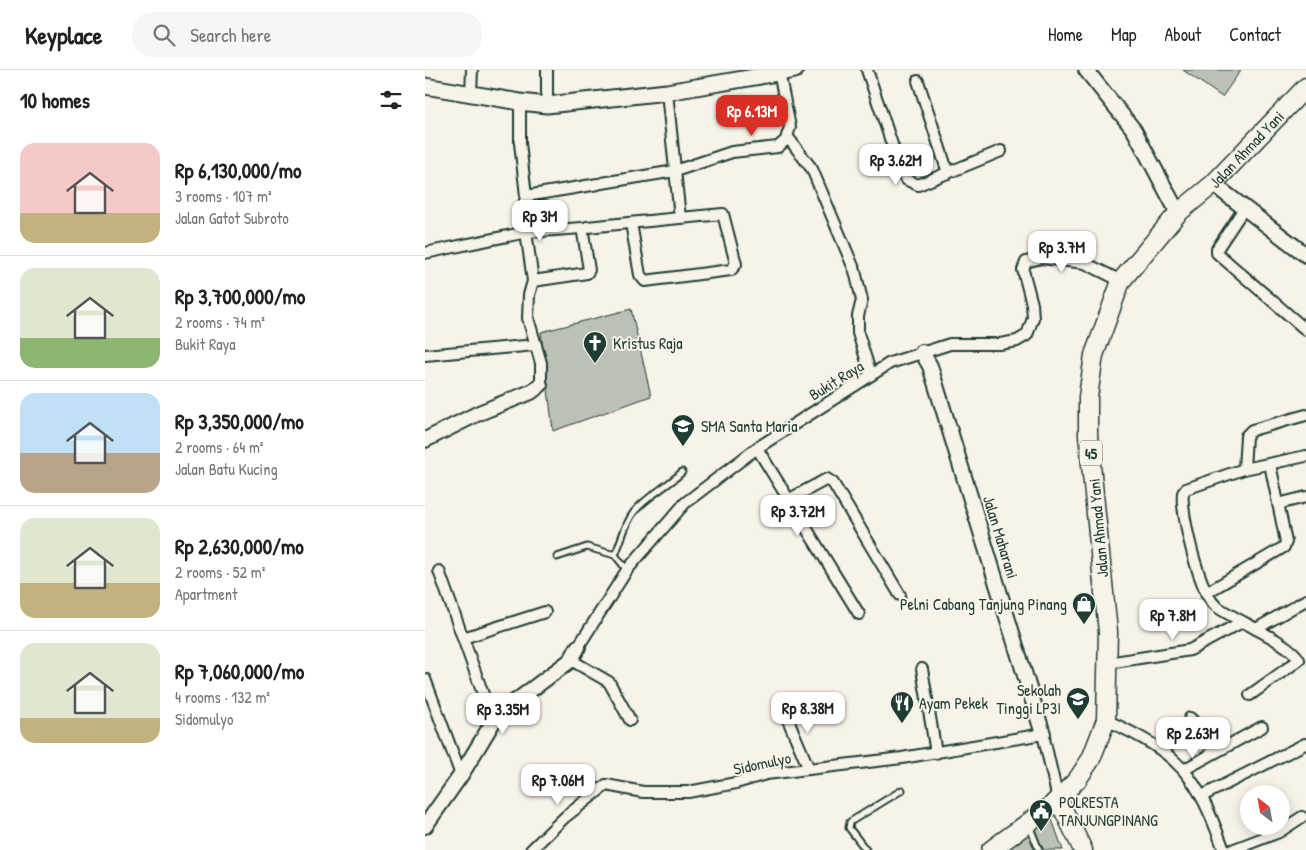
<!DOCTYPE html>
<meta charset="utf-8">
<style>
:root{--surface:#fff;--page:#f6f6f6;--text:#222;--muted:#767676;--line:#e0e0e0;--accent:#d93025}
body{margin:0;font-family:"Patrick Hand",sans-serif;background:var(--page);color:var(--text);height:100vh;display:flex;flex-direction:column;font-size:19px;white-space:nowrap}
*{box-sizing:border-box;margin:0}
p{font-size:16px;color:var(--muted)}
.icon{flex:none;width:28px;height:28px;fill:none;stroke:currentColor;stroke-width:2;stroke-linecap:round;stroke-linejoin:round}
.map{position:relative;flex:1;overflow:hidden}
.details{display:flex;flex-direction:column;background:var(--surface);width:425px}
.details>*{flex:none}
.needle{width:32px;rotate:329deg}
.fabs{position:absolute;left:815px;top:715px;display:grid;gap:10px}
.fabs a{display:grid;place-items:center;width:50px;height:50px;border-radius:50%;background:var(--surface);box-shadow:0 2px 12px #0003;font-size:25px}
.price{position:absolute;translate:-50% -42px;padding:0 11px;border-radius:10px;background:#fff;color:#222;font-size:16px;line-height:32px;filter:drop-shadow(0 1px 2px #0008)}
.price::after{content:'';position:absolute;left:50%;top:30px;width:15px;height:11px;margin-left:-8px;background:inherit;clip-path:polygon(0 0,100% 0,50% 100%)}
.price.current{background:var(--accent);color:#fff}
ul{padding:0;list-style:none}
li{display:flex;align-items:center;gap:15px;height:125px;padding:0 20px}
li+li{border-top:1px solid var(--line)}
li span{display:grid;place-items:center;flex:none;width:140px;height:100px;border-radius:15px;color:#555}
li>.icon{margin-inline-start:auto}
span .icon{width:60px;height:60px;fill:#fffc;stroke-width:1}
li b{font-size:21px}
h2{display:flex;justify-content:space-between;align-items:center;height:60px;padding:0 20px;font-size:21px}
header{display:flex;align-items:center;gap:30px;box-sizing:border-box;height:70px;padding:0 25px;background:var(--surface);border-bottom:1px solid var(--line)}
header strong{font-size:24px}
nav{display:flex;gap:28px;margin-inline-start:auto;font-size:18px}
.search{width:350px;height:45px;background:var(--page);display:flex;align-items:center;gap:12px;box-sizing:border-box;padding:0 18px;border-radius:20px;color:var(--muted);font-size:19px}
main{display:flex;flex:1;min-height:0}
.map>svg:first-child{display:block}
</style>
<header>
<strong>Keyplace</strong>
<div class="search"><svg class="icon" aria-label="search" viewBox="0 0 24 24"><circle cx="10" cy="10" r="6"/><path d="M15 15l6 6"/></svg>Search here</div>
<nav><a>Home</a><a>Map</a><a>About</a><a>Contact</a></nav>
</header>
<main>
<section class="details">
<h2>10 homes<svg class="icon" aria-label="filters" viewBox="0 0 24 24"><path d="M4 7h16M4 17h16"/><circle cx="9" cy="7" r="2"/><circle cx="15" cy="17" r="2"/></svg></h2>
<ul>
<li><span style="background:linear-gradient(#f6c9c9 70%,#c2b280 0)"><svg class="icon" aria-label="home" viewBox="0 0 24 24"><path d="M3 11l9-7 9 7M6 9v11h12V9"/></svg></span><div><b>Rp 6,130,000/mo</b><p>3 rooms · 107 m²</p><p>Jalan Gatot Subroto</p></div></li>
<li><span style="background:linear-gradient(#dfe7d0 70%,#8fb573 0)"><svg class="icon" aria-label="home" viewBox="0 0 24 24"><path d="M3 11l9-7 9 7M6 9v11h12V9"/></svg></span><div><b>Rp 3,700,000/mo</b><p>2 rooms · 74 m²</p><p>Bukit Raya</p></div></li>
<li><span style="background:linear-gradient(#bfe0f5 60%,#b9a48a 0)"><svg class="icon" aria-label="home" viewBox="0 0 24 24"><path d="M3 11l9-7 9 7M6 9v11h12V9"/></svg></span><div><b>Rp 3,350,000/mo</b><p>2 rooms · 64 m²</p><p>Jalan Batu Kucing</p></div></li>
<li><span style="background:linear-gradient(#dfe7d0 65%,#c2b280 0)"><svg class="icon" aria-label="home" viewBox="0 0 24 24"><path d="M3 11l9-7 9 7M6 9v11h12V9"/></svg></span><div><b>Rp 2,630,000/mo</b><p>2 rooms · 52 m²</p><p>Apartment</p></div></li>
<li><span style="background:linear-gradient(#dfe7d0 75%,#c2b280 0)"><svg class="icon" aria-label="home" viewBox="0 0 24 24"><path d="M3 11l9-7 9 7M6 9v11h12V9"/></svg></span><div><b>Rp 7,060,000/mo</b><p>4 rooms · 132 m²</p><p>Sidomulyo</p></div></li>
</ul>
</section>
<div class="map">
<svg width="881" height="780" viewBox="0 0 881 780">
<rect width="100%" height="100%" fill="#f7f3e8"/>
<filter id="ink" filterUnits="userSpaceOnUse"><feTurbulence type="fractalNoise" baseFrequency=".02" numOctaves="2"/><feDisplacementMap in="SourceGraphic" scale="10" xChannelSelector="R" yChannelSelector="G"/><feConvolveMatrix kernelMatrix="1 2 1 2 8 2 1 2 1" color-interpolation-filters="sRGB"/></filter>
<g filter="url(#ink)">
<!-- building -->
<g fill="#bbc1b6" stroke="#1f3d34">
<path d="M758 0H816L797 27Z"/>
<path d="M206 239 226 326 128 361 116 262Z"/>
<path d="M625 744 638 780H576Z"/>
</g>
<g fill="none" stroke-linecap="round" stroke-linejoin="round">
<!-- lane casing -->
<g stroke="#1f3d34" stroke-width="9">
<g id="lane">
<path d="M132 487 162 477 190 485"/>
<path d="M202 500 190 485C196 472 200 453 209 442 222 426 242 417 257 402"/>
<path d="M604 755 614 780"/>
<path d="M441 780 424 758 425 752 477 720"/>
</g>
</g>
<!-- street casing -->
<g stroke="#1f3d34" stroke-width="14">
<g id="street">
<path d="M122 0V35"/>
<path d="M442 0 477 104 482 110 493 115 576 81"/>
<path d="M493 11 523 103"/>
<path d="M46 24 47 0"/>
<path d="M95 32V73L101 126 98 140 108 211 104 225 103 248 116 293V311"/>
<path d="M362 66 387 99 430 201 437 230 433 246V263L446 305"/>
<path d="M177 113 250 101 307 82 353 77 361 70 365 57 354 2"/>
<path d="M101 126 173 114"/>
<path d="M820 137 792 179V183L881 260"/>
<path d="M206 153 215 205 220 211 306 200 311 194 298 144 255 148 242 22"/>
<path d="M162 157 255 148"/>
<path d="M0 183 102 162 157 158"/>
<path d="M108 211 162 203 164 200 158 163"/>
<path d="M0 285 111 275"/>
<path d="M332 378 434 544"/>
<path d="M819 399 821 366 827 360 881 345"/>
<path d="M365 429 402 409 408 413 475 525"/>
<path d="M853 434 881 427"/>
<path d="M14 501 68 652"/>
<path d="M781 523 859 477 861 472 845 394"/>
<path d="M831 559 881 530"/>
<path d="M38 568 120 542"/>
<path d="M153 577 202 500 260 433 332 378 465 293 525 274H575L592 271 602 265 608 248 607 234 598 200 601 192 616 188 660 193 696 211"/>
<path d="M146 590 184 612 205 650"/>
<path d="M683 593 765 580 815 553"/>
<path d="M497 599 511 683"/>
<path d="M0 609 36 705"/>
<path d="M825 625 874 590C867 573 809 550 791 536 775 524 755 443 758 423L761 419 819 399 881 386"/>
<path d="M358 638 384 699"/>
<path d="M765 648 775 658 786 662 790 671 786 684"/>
<path d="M681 650C755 684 771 703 799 780"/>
<path d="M760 699 837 657"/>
<path d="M777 726 880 674"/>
<path d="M106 780 140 747 181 715 218 722H263L311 713 341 704 477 688 618 664 633 729"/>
<path d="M807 780 854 762 877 747"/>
</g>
</g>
<!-- secondary casing -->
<g stroke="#1f3d34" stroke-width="18">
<g id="secondary">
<path d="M661 0 709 60 753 143"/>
<path d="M788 114 881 185"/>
<path d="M497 282 505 296 618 664"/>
<path d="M0 370 54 343 106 322 115 315"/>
<path d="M0 756 36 705 68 652 83 637 146 590 153 577"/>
</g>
</g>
<!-- primary casing -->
<g stroke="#1f3d34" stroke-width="19">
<path id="primary" d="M0 16 95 32 122 35 242 22 370 0"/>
</g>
<!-- highway casing -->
<g stroke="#1f3d34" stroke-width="21">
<g id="highway">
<path d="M633 729 658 780"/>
<path id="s1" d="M566 780 626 736 652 710 666 689 681 650 683 562 663 365V327L669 285 696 211 753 143 788 114 881 17"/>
</g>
</g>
<!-- lane -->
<use href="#lane" stroke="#f7f3e8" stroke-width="5"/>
<!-- street -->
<use href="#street" stroke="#f7f3e8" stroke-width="10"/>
<!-- secondary -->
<use href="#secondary" stroke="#f7f3e8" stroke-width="14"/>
<!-- primary -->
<use href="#primary" stroke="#f7f3e8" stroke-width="15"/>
<!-- highway -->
<use href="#highway" stroke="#f7f3e8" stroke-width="18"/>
</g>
</g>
<!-- icons -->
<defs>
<g id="church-pin" transform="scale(1.25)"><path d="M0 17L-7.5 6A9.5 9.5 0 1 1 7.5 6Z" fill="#1f3d34" stroke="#f7f3e8"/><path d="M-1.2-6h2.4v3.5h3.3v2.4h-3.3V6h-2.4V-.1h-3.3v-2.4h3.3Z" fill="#fff"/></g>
<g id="school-pin" transform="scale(1.25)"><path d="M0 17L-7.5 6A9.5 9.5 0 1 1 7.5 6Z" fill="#1f3d34" stroke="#f7f3e8"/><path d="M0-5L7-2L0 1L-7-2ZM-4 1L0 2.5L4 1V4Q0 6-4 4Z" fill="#fff"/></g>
<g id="shop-pin" transform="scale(1.25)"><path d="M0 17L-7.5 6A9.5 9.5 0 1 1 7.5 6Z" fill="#1f3d34" stroke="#f7f3e8"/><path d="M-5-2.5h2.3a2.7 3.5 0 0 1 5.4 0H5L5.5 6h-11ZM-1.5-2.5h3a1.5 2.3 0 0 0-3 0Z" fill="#fff"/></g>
<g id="university-pin" transform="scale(1.25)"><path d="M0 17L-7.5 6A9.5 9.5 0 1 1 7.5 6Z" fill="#1f3d34" stroke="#f7f3e8"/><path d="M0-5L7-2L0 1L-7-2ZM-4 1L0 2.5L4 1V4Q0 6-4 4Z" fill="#fff"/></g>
<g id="restaurant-pin" transform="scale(1.25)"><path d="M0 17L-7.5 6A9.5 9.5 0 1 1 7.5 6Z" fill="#1f3d34" stroke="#f7f3e8"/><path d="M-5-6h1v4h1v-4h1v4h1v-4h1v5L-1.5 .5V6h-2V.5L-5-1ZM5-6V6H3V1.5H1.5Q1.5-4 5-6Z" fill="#fff"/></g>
<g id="civic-pin" transform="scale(1.25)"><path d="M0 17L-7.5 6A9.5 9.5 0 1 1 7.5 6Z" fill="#1f3d34" stroke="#f7f3e8"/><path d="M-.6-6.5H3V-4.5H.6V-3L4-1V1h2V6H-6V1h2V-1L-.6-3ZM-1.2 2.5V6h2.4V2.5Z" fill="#fff"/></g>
</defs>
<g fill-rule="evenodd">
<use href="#church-pin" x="170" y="273"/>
<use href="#school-pin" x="258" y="356"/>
<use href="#shop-pin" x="659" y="534"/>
<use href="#university-pin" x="653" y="629"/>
<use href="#restaurant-pin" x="477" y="633"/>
<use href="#civic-pin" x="616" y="741"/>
</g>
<g text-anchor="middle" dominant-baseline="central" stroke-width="4" stroke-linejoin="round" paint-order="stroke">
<!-- shield labels -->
<rect fill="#f7f3e8" stroke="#60746a" stroke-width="1" x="655" y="370.5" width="22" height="25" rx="4"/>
<g font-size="15" font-weight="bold" fill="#1f3d34">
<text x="666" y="383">45</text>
</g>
<!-- street labels -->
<g font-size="16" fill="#1f3d34" stroke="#f7f3e8">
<text stroke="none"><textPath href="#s1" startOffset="806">Jalan Ahmad Yani</textPath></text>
<text transform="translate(411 310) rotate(-32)">Bukit Raya</text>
<text transform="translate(673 458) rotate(-95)">Jalan Ahmad Yani</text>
<text transform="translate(576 467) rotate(73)">Jalan Maharani</text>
<text transform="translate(337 693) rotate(-12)">Sidomulyo</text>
</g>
<!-- poi labels -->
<g font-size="16" fill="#1f3d34" stroke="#f7f3e8" text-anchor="start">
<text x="188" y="273">Kristus Raja</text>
<text x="276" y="356">SMA Santa Maria</text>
<text x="642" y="534" text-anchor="end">Pelni Cabang Tanjung Pinang</text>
<text x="636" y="620" text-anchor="end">Sekolah<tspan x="636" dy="18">Tinggi LP3I</tspan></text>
<text x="494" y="633">Ayam Pekek</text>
<text x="634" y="732">POLRESTA<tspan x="634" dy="18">TANJUNGPINANG</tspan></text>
</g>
</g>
</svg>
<div class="fabs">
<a><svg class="needle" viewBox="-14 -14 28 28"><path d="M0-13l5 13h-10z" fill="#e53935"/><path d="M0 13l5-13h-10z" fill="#767676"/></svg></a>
</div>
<b class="price current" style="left:327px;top:67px">Rp 6.13M</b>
<b class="price" style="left:471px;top:116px">Rp 3.62M</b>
<b class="price" style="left:115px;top:172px">Rp 3M</b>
<b class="price" style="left:637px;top:203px">Rp 3.7M</b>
<b class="price" style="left:373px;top:467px">Rp 3.72M</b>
<b class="price" style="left:748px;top:571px">Rp 7.8M</b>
<b class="price" style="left:383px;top:664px">Rp 8.38M</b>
<b class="price" style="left:78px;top:665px">Rp 3.35M</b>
<b class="price" style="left:768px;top:689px">Rp 2.63M</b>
<b class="price" style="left:133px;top:736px">Rp 7.06M</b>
</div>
</main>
